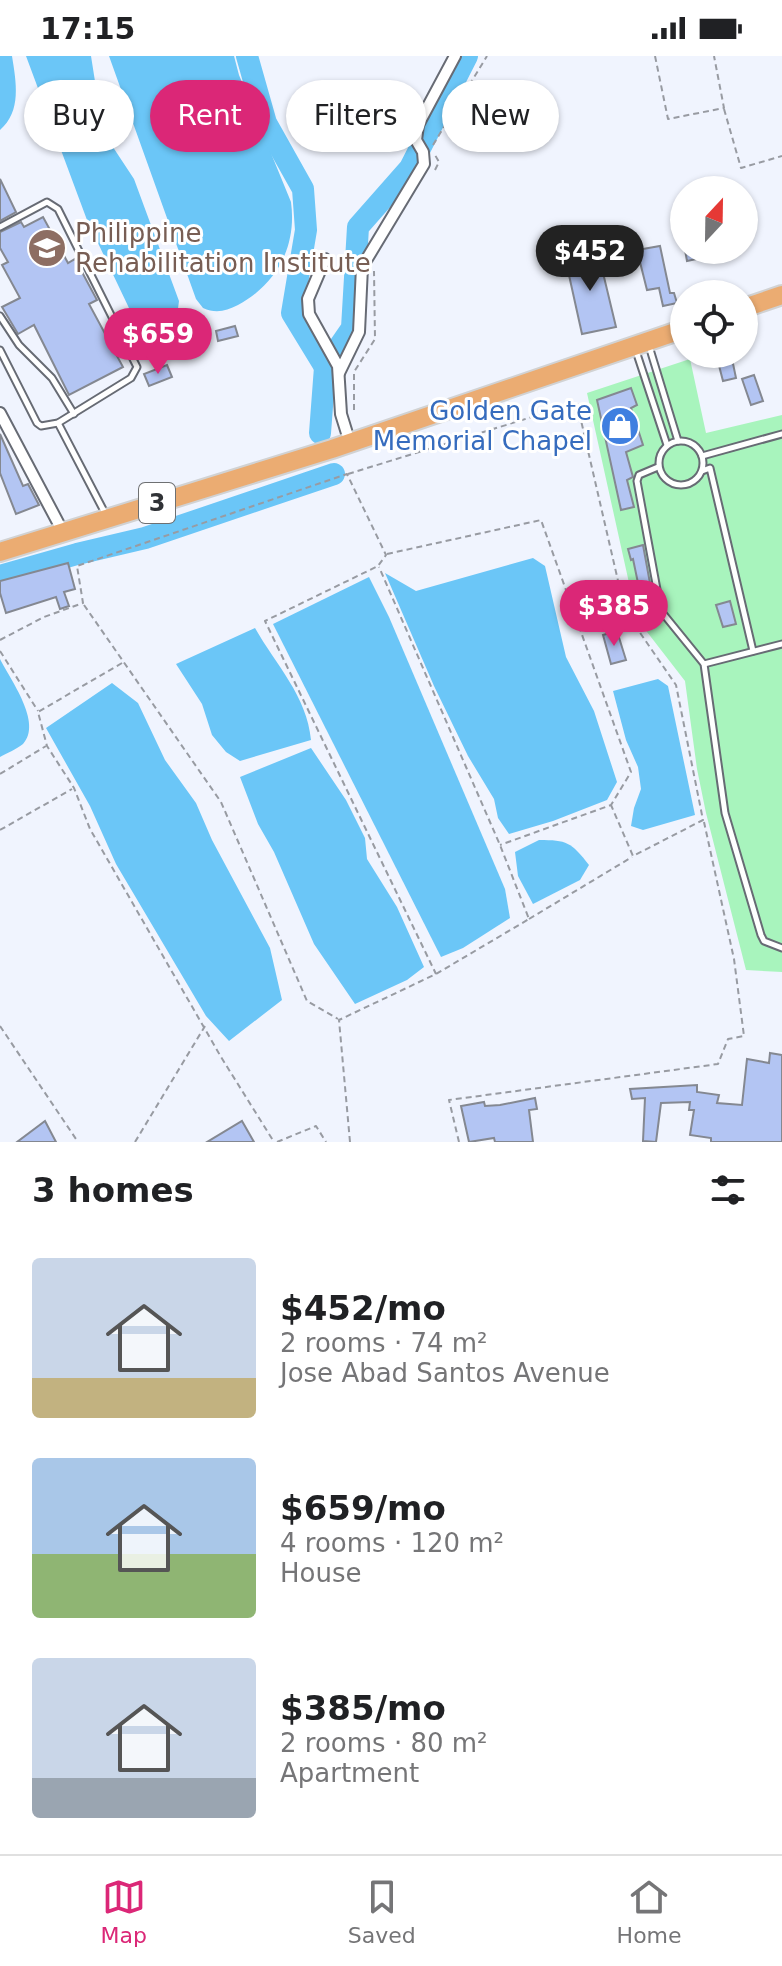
<!DOCTYPE html>
<meta charset="utf-8">
<style>
:root{--surface:#fff;--page:#f6f6f6;--text:#202124;--muted:#757577;--line:#e0e0e0;--accent:#db2777}
body{margin:0;font-family:"DejaVu Sans",sans-serif;background:var(--page);color:var(--text);height:100vh;display:flex;flex-direction:column;font-size:30px;white-space:nowrap}
*{box-sizing:border-box;margin:0}
p{font-size:26px;color:var(--muted)}
.icon{flex:none;width:44px;height:44px;fill:none;stroke:currentColor;stroke-width:2;stroke-linecap:round;stroke-linejoin:round}
.map{position:relative;height:1086px;overflow:hidden}
.sheet{display:flex;flex-direction:column;background:var(--surface);flex:1}
.sheet>*{flex:none}
.hud{position:absolute;left:24px;top:24px;width:734px;height:72px;display:flex;gap:16px}
.needle{width:52px;rotate:22deg}
.tools{position:absolute;left:670px;top:120px;display:grid;gap:16px}
.tools a{display:grid;place-items:center;width:88px;height:88px;border-radius:50%;background:var(--surface);box-shadow:0 2px 6px #0004;font-size:40px}
.price{position:absolute;translate:-50% -68px;padding:0 18px;border-radius:28px;background:var(--accent);color:#fff;font-size:26px;line-height:52px;filter:drop-shadow(0 2px 4px #0008)}
.price::after{content:'';position:absolute;left:50%;top:48px;width:24px;height:18px;margin-left:-12px;background:inherit;clip-path:polygon(0 0,100% 0,50% 100%)}
.price.selected{background:#222;color:#fff}
ul{padding:0;list-style:none}
li{display:flex;align-items:center;gap:24px;height:200px;padding:0 32px}
li span{display:grid;place-items:center;flex:none;width:224px;height:160px;border-radius:8px;color:#555}
li>.icon{margin-inline-start:auto}
span .icon{width:96px;height:96px;fill:#fffc;stroke-width:1}
li b{font-size:34px}
h2{display:flex;justify-content:space-between;align-items:center;height:96px;padding:0 32px;font-size:34px}
.pill{padding:0 28px;border-radius:36px;background:var(--surface);box-shadow:0 2px 6px #0004;font-size:28px;line-height:72px}
.pill.selected{background:var(--accent);color:#fff}
.status{display:flex;justify-content:space-between;align-items:center;height:56px;padding:0 40px;background:var(--surface);direction:ltr}
.status svg{height:22px;fill:currentColor}
.tabs{display:flex;justify-content:space-around;align-items:center;height:112px;border-top:2px solid var(--line);background:var(--surface);font-size:22px;color:var(--muted)}
.tabs a{display:grid;justify-items:center;gap:4px}
.tabs .selected{color:var(--accent)}
.map>svg:first-child{display:block}
</style>
<div class="status"><b>17:15</b><svg viewBox="0 0 49 12"><path d="M0 12V9h3v3zM5 12V6h3v6zM10 12V3h3v9zM15 12V0h3v12zM26 1h20v11H26zM47 4h2v5h-2z"/></svg></div>
<div class="map">
<svg width="782" height="1086" viewBox="0 0 782 1086">
<rect width="100%" height="100%" fill="#f0f4fe"/>
<!-- green -->
<path fill="#a8f4bd" d="M690 303 706 377 782 359V916L746 914 706 757 697 713 685 625 637 563 587 337Z"/>
<!-- water -->
<g fill="#6bc6f7">
<path d="M0 0H12C16 26 22 55 0 74Z"/>
<path d="M26 0H91L103 76 134 123 179 245 177 260C159 272 142 271 129 252L87 164Z"/>
<path d="M109 0H234L239 19 291 146C297 190 277 228 238 249 226 255 216 258 203 252L196 243Z"/>
<path d="M533 502 545 510 566 601 594 655 617 726 607 744 553 765 509 778 498 762 494 743 468 700 434 630 385 517 416 535Z"/>
<path d="M369 521 389 561 505 833 510 862 463 892 441 901 273 568Z"/>
<path d="M255 572C276 609 307 640 311 684L240 705 226 696 212 679 202 648 176 608Z"/>
<path d="M0 603C10 623 43 667 23 688 17 693 7 697 0 701Z"/>
<path d="M658 623 668 630 695 759 643 774 631 770 634 752 641 733 638 711 626 684 613 635Z"/>
<path d="M112 627 138 647 165 704 196 747 212 784 270 892 282 944 229 985 206 960 116 808 90 750 46 672Z"/>
<path d="M311 692 346 744 365 782 367 803 397 851 424 911 407 924 355 948 314 888 274 796 258 768 240 721Z"/>
<path d="M539 784C567 784 571 786 589 809L580 824 533 848 518 820 515 796Z"/>
</g>
<g fill="none" stroke-linecap="round" stroke-linejoin="round">
<!-- river -->
<g stroke="#6bc6f7" stroke-width="22">
<path d="M247 0 266 67 303 133 306 174 292 257 325 311"/>
<path d="M320 377 325 311 352 272 358 171 410 112 467 0"/>
<path d="M0 520 77 498 145 482 334 418"/>
</g>
</g>
<!-- building -->
<g fill="#b3c5f3" stroke="#848891" stroke-width="2">
<path d="M115 46 121 70 109 72 103 49Z"/>
<path d="M335 70 338 81 308 89 305 78Z"/>
<path d="M0 123 16 156 0 165Z"/>
<path d="M43 161 68 207 75 203 97 244 89 248 123 311 69 339 34 269 18 278 2 251 20 242 2 209 8 206 0 192V176L21 166 24 171Z"/>
<path d="M660 190 670 237H674L677 247 663 250 659 232 647 234 637 194Z"/>
<path d="M685 194H720V198L687 205Z"/>
<path d="M598 196 616 271 582 278 565 201Z"/>
<path d="M235 270 238 280 218 285 216 275Z"/>
<path d="M716 298H731L736 322 723 325Z"/>
<path d="M167 309 172 321 149 330 144 318Z"/>
<path d="M754 319 763 345 751 349 742 323Z"/>
<path d="M631 332 637 349 631 352 643 389 626 396 633 421 627 424 634 451 621 454 597 344Z"/>
<path d="M0 378 23 430 28 428 39 449 16 458 0 417Z"/>
<path d="M643 489 654 549 643 551 633 503 631 504 628 493Z"/>
<path d="M68 507 75 533 64 536 69 550 60 553 56 541 6 557 0 537V525Z"/>
<path d="M730 545 736 568 723 571 716 549Z"/>
<path d="M617 575 626 604 611 608 603 579Z"/>
<path d="M770 997 782 999V1086H711V1082L690 1079 694 1054H689L690 1046 661 1047 656 1086 643 1085 645 1042 632 1043 630 1033 697 1029V1036L719 1039 717 1047 742 1049 747 1003 769 1007Z"/>
<path d="M535 1042 537 1053 529 1054 533 1086H495L494 1082 469 1086 461 1050 484 1046 485 1050 500 1049Z"/>
<path d="M45 1065 56 1086H17Z"/>
<path d="M242 1065 254 1086H207Z"/>
</g>
<g fill="none" stroke-linecap="round" stroke-linejoin="round">
<!-- service casing -->
<g stroke="#676b74" stroke-width="9">
<g id="service">
<path d="M0 171 47 146 58 153 137 311 131 322 58 367 41 370 37 367 0 294"/>
<path d="M0 260 19 289 52 322 74 358"/>
<path d="M649 290 678 385"/>
<path d="M636 295 667 389"/>
<path d="M58 367 106 459"/>
<circle cx="681" cy="407" r="22"/>
<path d="M702 400 782 378"/>
<path d="M658 411 639 419 637 425 661 555 704 608 725 757 761 879 764 885 782 892"/>
<path d="M702 415 710 412 753 595"/>
<path d="M704 608 782 588"/>
</g>
</g>
<!-- minor casing -->
<g stroke="#676b74" stroke-width="14">
<g id="minor">
<path d="M325 203 308 243 309 258 338 310 341 358 350 387"/>
<path d="M339 317 359 276 362 211 424 108 423 96 416 84 418 69 455 0"/>
<path d="M0 357 63 476"/>
</g>
</g>
<!-- trunk casing -->
<g stroke="#d1d2d3" stroke-width="22">
<g id="trunk">
<path d="M744 252 782 239"/>
<path d="M0 496 332 393 684 273"/>
</g>
</g>
<!-- path -->
<g stroke="#989ba2" stroke-width="2" stroke-dasharray="6 4" stroke-linecap="butt">
<path d="M655 0 668 63 724 52 714 0"/>
<path d="M724 53 741 112 782 100"/>
<path d="M433 89 487 0"/>
<path d="M435 114 439 106 435 99"/>
<path d="M354 354V316L375 283 374 215"/>
<path d="M348 418 577 347 625 555 676 629 703 764 633 800 611 749"/>
<path d="M387 498 541 464 631 716 611 749 500 789"/>
<path d="M84 549 221 746 307 945 338 963"/>
<path d="M0 584 44 561 83 547 77 510 347 418 386 499 378 510 265 565 436 918"/>
<path d="M0 595 38 655"/>
<path d="M122 607 38 656 47 690 74 732 90 773 221 1001 274 1086"/>
<path d="M0 718 46 690"/>
<path d="M0 774 72 733"/>
<path d="M529 863 632 801"/>
<path d="M0 970 78 1086"/>
<path d="M135 1086 205 970"/>
<path d="M277 1086 316 1070 326 1086"/>
<path d="M350 1086 339 964 436 918 529 863 500 789 379 511"/>
<path d="M459 1086 449 1044 718 1008 728 983 744 980 734 903 704 766"/>
</g>
<!-- service -->
<use href="#service" stroke="#fff" stroke-width="5"/>
<!-- minor -->
<use href="#minor" stroke="#fff" stroke-width="10"/>
<!-- trunk -->
<use href="#trunk" stroke="#ebac72" stroke-width="18"/>
</g>
<!-- icons -->
<defs>
<g id="university-disc" transform="scale(2)"><circle r="9.5" fill="#8d6e63" stroke="#fff"/><path d="M0-5L7-2L0 1L-7-2ZM-4 1L0 2.5L4 1V4Q0 6-4 4Z" fill="#fff"/></g>
<g id="shop-disc" transform="scale(2)"><circle r="9.5" fill="#3f7fe0" stroke="#fff"/><path d="M-5-2.5h2.3a2.7 3.5 0 0 1 5.4 0H5L5.5 6h-11ZM-1.5-2.5h3a1.5 2.3 0 0 0-3 0Z" fill="#fff"/></g>
</defs>
<g fill-rule="evenodd">
<use href="#university-disc" x="47" y="192"/>
<use href="#shop-disc" x="620" y="370"/>
</g>
<g text-anchor="middle" dominant-baseline="central" stroke-width="6" stroke-linejoin="round" paint-order="stroke">
<!-- shield labels -->
<rect fill="#fff" stroke="#6e7072" stroke-width="2" x="139" y="427" width="36" height="40" rx="6"/>
<g font-size="24" font-weight="bold" fill="#303236">
<text x="157" y="447">3</text>
</g>
<!-- education labels -->
<g font-size="26" fill="#785e54" stroke="#fff" text-anchor="start">
<text x="75" y="177">Philippine<tspan x="75" dy="30">Rehabilitation Institute</tspan></text>
</g>
<!-- shop labels -->
<g font-size="26" fill="#366cbe" stroke="#fff" text-anchor="end">
<text x="592" y="355">Golden Gate<tspan x="592" dy="30">Memorial Chapel</tspan></text>
</g>
</g>
</svg>
<div class="tools">
<a><svg class="needle" viewBox="-14 -14 28 28"><path d="M0-13l5 13h-10z" fill="#e53935"/><path d="M0 13l5-13h-10z" fill="#757577"/></svg></a>
<a><svg class="icon" aria-label="locate" viewBox="0 0 24 24"><circle cx="12" cy="12" r="6"/><path d="M12 2v4M12 18v4M2 12h4M18 12h4"/></svg></a>
</div>
<b class="price selected" style="left:590px;top:237px">$452</b>
<b class="price" style="left:158px;top:320px">$659</b>
<b class="price" style="left:614px;top:592px">$385</b>
<div class="hud">
<a class="pill">Buy</a>
<a class="pill selected">Rent</a>
<a class="pill">Filters</a>
<a class="pill">New</a>
</div>
</div>
<section class="sheet">
<h2>3 homes<svg class="icon" aria-label="filters" viewBox="0 0 24 24"><path d="M4 7h16M4 17h16"/><circle cx="9" cy="7" r="2"/><circle cx="15" cy="17" r="2"/></svg></h2>
<ul>
<li><span style="background:linear-gradient(#c9d6e8 75%,#c2b280 0)"><svg class="icon" aria-label="home" viewBox="0 0 24 24"><path d="M3 11l9-7 9 7M6 9v11h12V9"/></svg></span><div><b>$452/mo</b><p>2 rooms · 74 m²</p><p>Jose Abad Santos Avenue</p></div></li>
<li><span style="background:linear-gradient(#a9c7e8 60%,#8fb573 0)"><svg class="icon" aria-label="home" viewBox="0 0 24 24"><path d="M3 11l9-7 9 7M6 9v11h12V9"/></svg></span><div><b>$659/mo</b><p>4 rooms · 120 m²</p><p>House</p></div></li>
<li><span style="background:linear-gradient(#c9d6e8 75%,#9aa5b1 0)"><svg class="icon" aria-label="home" viewBox="0 0 24 24"><path d="M3 11l9-7 9 7M6 9v11h12V9"/></svg></span><div><b>$385/mo</b><p>2 rooms · 80 m²</p><p>Apartment</p></div></li>
</ul>
</section>
<nav class="tabs">
<a class="selected"><svg class="icon" aria-label="map" viewBox="0 0 24 24"><path d="M3 6l6-2 6 2 6-2v14l-6 2-6-2-6 2zM9 4v14M15 6v14"/></svg>Map</a>
<a><svg class="icon" aria-label="saved" viewBox="0 0 24 24"><path d="M7 4h10v16l-5-4-5 4z"/></svg>Saved</a>
<a><svg class="icon" aria-label="home" viewBox="0 0 24 24"><path d="M3 11l9-7 9 7M6 9v11h12V9"/></svg>Home</a>
</nav>
